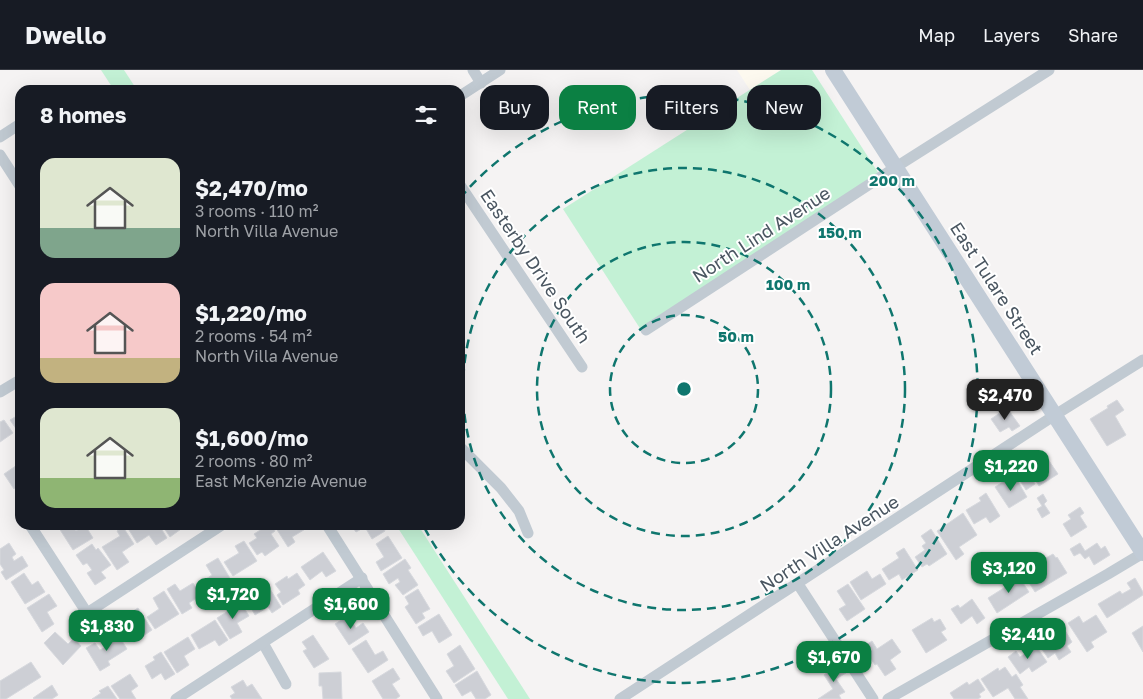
<!DOCTYPE html>
<meta charset="utf-8">
<style>
:root{--surface:#171b24;--page:#242831;--text:#f1f3f6;--muted:#9ea1a6;--line:#363941;--accent:#0b8043}
body{margin:0;font-family:"Golos Text",sans-serif;background:var(--page);color:var(--text);height:100vh;display:flex;flex-direction:column;font-size:19px;white-space:nowrap}
*{box-sizing:border-box;margin:0}
p{font-size:16px;color:var(--muted)}
.icon{flex:none;width:28px;height:28px;fill:none;stroke:currentColor;stroke-width:2;stroke-linecap:round;stroke-linejoin:round}
.map{position:relative;flex:1;overflow:hidden}
.panel{position:absolute;left:15px;top:15px;width:450px;height:445px;display:flex;flex-direction:column;background:var(--surface);border-radius:15px;box-shadow:0 5px 20px #0002}
.panel>*{flex:none}
.top-card{position:absolute;left:480px;top:15px;width:475px;height:45px;display:flex;gap:10px}
.price{position:absolute;translate:-50% -42px;padding:0 11px;border-radius:10px;background:var(--accent);color:#fff;font-size:16px;line-height:32px;filter:drop-shadow(0 1px 2px #0008)}
.price::after{content:'';position:absolute;left:50%;top:30px;width:15px;height:11px;margin-left:-8px;background:inherit;clip-path:polygon(0 0,100% 0,50% 100%)}
.price.active{background:#222;color:#fff}
ul{padding:0;list-style:none}
li{display:flex;align-items:center;gap:15px;height:125px;padding:0 25px}
li span{display:grid;place-items:center;flex:none;width:140px;height:100px;border-radius:15px;color:#555}
li>.icon{margin-inline-start:auto}
span .icon{width:60px;height:60px;fill:#fffc;stroke-width:1}
li b{font-size:21px}
h2{display:flex;justify-content:space-between;align-items:center;height:60px;padding:0 25px;font-size:21px}
.pill{padding:0 18px;border-radius:15px;background:var(--surface);box-shadow:0 5px 20px #0002;font-size:18px;line-height:45px}
.pill.active{background:var(--accent);color:#fff}
header{display:flex;align-items:center;gap:30px;box-sizing:border-box;height:70px;padding:0 25px;background:var(--surface);border-bottom:1px solid var(--line)}
header strong{font-size:24px}
nav{display:flex;gap:28px;margin-inline-start:auto;font-size:18px}
.map>svg:first-child{display:block}
</style>
<header>
<strong>Dwello</strong>
<nav><a>Map</a><a>Layers</a><a>Share</a></nav>
</header>
<div class="map">
<svg width="1143" height="629" viewBox="0 0 1143 629">
<rect width="100%" height="100%" fill="#f5f3f3"/>
<!-- commercial -->
<path fill="#fdf9ef" d="M737 0H781L750 20Z"/>
<!-- green -->
<g fill="#c3f1d5">
<path d="M101 0H124L137 20H114Z"/>
<path d="M781 0H812L881 107 641 260 563 139Z"/>
<path d="M396 455H418L530 629H508Z"/>
</g>
<!-- building -->
<g fill="#cdcfd5" stroke="#d7d9de">
<path d="M1117 330 1124 340 1115 346 1126 365 1107 376 1090 349 1108 338 1107 336Z"/>
<path d="M1007 338 1020 356 1012 361 1009 357 1000 362 991 349Z"/>
<path d="M20 344V362L19 363 10 350Z"/>
<path d="M4 350 13 363 0 372V352Z"/>
<path d="M1045 385 1058 404 1039 416 1031 403 1029 405 1035 414 1026 420 1016 404Z"/>
<path d="M20 389V415L14 419 4 404 20 393 18 390Z"/>
<path d="M1014 405 1027 427 1009 438 995 417Z"/>
<path d="M986 423 1000 446 990 453 986 447 974 454 966 440 981 431 979 428Z"/>
<path d="M1043 424 1047 431 1044 434 1050 443 1042 448 1037 439 1042 436 1037 428Z"/>
<path d="M1080 437 1084 443 1080 446 1087 457 1071 467 1063 454 1071 449 1068 445Z"/>
<path d="M963 443 977 465 959 477 964 484 956 490 937 461Z"/>
<path d="M57 455H73L76 461 85 455 93 468 73 480Z"/>
<path d="M137 455H159L167 468 156 475 149 465 137 473 129 460Z"/>
<path d="M162 455H178L181 459 170 467Z"/>
<path d="M268 455H271L275 461 271 464 279 476 265 486 262 482 257 485 249 473 257 468 254 464Z"/>
<path d="M274 455H305L307 458 292 467 295 472 288 477Z"/>
<path d="M351 455H382L385 461 372 469 365 457 356 462Z"/>
<path d="M123 457 134 474 122 482 129 492 117 500 102 477 120 466 117 461Z"/>
<path d="M931 459 947 484 929 496 927 494 922 497 915 487 925 480 922 476 926 473 921 466Z"/>
<path d="M388 466 402 488 381 501 376 492 384 487 376 474Z"/>
<path d="M244 471 257 491 233 506 224 492 239 483 235 476Z"/>
<path d="M9 473 16 484 12 487 14 491 22 486 28 496 6 510 1 502 4 500 0 494V479Z"/>
<path d="M1080 473 1085 481 1097 473 1101 479 1105 476 1110 485 1094 495 1089 486 1085 489 1080 483 1074 486 1070 479Z"/>
<path d="M92 474 96 480 98 478 111 495 101 502 106 508 95 515 87 503 92 500 87 493 83 495 76 485Z"/>
<path d="M904 478 918 500 902 510 899 504 889 510 882 499 899 488 896 483Z"/>
<path d="M323 482 336 501 326 507 322 501 310 510 301 497Z"/>
<path d="M1053 484 1056 488 1057 487 1067 503 1035 522 1026 508 1046 496 1042 490Z"/>
<path d="M218 488 231 510 208 525 200 513 212 505 206 495Z"/>
<path d="M405 489 411 498 408 500 418 515 403 525 395 515 400 512 398 508 389 514 383 504Z"/>
<path d="M867 501 872 509 880 504 886 514 861 530 850 512Z"/>
<path d="M24 503 32 515 38 511 45 522 25 534 11 512Z"/>
<path d="M297 503 305 515 298 520 300 524 283 535 277 525 281 522 275 514 287 506 288 509Z"/>
<path d="M1017 504 1029 522 997 543 988 528 1007 516 1004 512Z"/>
<path d="M1135 508 1143 522V525L1107 548 1098 534 1120 521 1122 524 1131 519 1127 513Z"/>
<path d="M193 513 201 525 189 533 192 538 182 544 167 519 175 514 180 521Z"/>
<path d="M267 514 281 537 272 543 268 537 255 545 247 531 261 522 259 519Z"/>
<path d="M848 514 865 539 847 551 839 539 846 535 837 521Z"/>
<path d="M418 519 430 539 422 543 425 548 416 554 405 537 409 534 405 527Z"/>
<path d="M164 521 179 544 155 559 147 547 159 539 153 528Z"/>
<path d="M49 524 57 536 47 542 54 554 42 562 27 538Z"/>
<path d="M972 529 985 548 977 554 972 546 961 554 951 539 958 535 960 538Z"/>
<path d="M241 533 249 546 237 553 242 562 230 569 217 548Z"/>
<path d="M138 538 152 560 140 568 134 559 122 567 114 553Z"/>
<path d="M439 544 452 565 439 573 432 561 423 566 418 557Z"/>
<path d="M1096 545 1107 562 1091 572 1094 577 1087 582 1068 553 1079 546 1083 553Z"/>
<path d="M348 546 356 558 363 553 369 562 349 575 335 554Z"/>
<path d="M932 548 934 552 940 549 946 559 941 562 947 570 926 583 912 560Z"/>
<path d="M215 550 228 570 219 576 215 570 199 579 191 565Z"/>
<path d="M1143 556V582L1132 563Z"/>
<path d="M1063 557 1072 572 1067 576 1071 582 1059 590 1055 583 1048 588 1037 572 1046 566 1050 572 1057 567 1054 563Z"/>
<path d="M55 562 68 574 74 568 81 576 63 595 44 573Z"/>
<path d="M117 563 127 579 108 591 110 595 100 601 86 578 95 573 100 580 109 575 106 570Z"/>
<path d="M313 565 329 589 314 598 303 581 307 579 302 572Z"/>
<path d="M188 567 195 579 184 586 189 595 177 603 164 582Z"/>
<path d="M892 569 901 582 890 590 896 599 885 606 877 594 875 595 863 577 872 571 877 579Z"/>
<path d="M366 570 375 585 383 581 388 590 368 603 352 579Z"/>
<path d="M460 575 475 599 454 613 446 601 454 596 447 584Z"/>
<path d="M1036 576 1047 592 1032 602 1029 597 1020 604 1008 587 1016 581 1020 587Z"/>
<path d="M161 582 175 604 165 610 161 603 152 609 145 596 155 590 153 587Z"/>
<path d="M31 592 41 607 6 629H0V611Z"/>
<path d="M840 594 846 603 836 609 845 622 839 625 841 629H818L833 619 824 605Z"/>
<path d="M1005 597 1012 607 1016 604 1023 615 1020 617 1028 629H1015L1008 618 993 627 981 609 998 598 999 601Z"/>
<path d="M393 598 400 609 392 614 400 626 396 629H383L372 611Z"/>
<path d="M477 601 491 625 485 629H476L471 621 462 626 455 615Z"/>
<path d="M341 602 342 629H323L322 616H319V603Z"/>
<path d="M130 604 138 616 131 621 136 629H120L111 616Z"/>
<path d="M978 609 985 620 979 624 981 627 978 629H954L950 623 967 612 969 615Z"/>
<path d="M243 610 247 617 252 614 262 629H232L230 626 235 623 231 617Z"/>
<path d="M52 615 58 625 52 629H34L33 628Z"/>
<path d="M108 616 117 629H92L101 623 99 621Z"/>
</g>
<g fill="none" stroke-linecap="round" stroke-linejoin="round">
<!-- minor -->
<g stroke="#c1cad2" stroke-width="11">
<path d="M473 0 481 13"/>
<path d="M460 26 500 0"/>
<path d="M0 67 20 54"/>
<path d="M0 85 20 116"/>
<path d="M460 115 582 297"/>
<path d="M646 260 896 97 1049 0"/>
<path d="M0 322 20 310"/>
<path d="M460 377 501 418 519 441 528 463"/>
<path d="M30 455 87 543 222 455"/>
<path d="M327 455 437 629"/>
<path d="M798 514 873 629"/>
<path d="M263 573 286 614"/>
<path d="M176 629 362 508"/>
<path d="M620 629 1055 345 1143 290"/>
<path d="M888 629 1108 504 1143 483"/>
</g>
<!-- secondary -->
<path stroke="#c1cbd6" stroke-width="16" d="M833 0 1143 483"/>
</g>
<!-- distance rings -->
<g fill="none" stroke="#0f766e" stroke-width="2.5" stroke-dasharray="9 6">
<circle cx="684" cy="319" r="74"/>
<circle cx="684" cy="319" r="147"/>
<circle cx="684" cy="319" r="221"/>
<path d="M460 128A294 294 0 1 1 424 457"/>
</g>
<g text-anchor="middle" dominant-baseline="central" stroke-width="4" stroke-linejoin="round" paint-order="stroke">
<!-- street labels -->
<g font-size="18" fill="#4a5661" stroke="#fff">
<text transform="translate(761 164) rotate(-33)">North Lind Avenue</text>
<text transform="translate(536 196) rotate(56)">Easterby Drive South</text>
<text transform="translate(997 218) rotate(57)">East Tulare Street</text>
<text transform="translate(829 473) rotate(-33)">North Villa Avenue</text>
</g>
</g>
<circle cx="684" cy="319" r="8" fill="#0f766e" stroke="#fff" stroke-width="2.5"/>
<g font-size="15" text-anchor="middle" font-weight="bold" fill="#0f766e" stroke="#fff" stroke-width="4" stroke-linejoin="round" paint-order="stroke">
<text x="892" y="116">200 m</text>
<text x="840" y="168">150 m</text>
<text x="788" y="220">100 m</text>
<text x="736" y="272">50 m</text>
</g>
</svg>
<b class="price active" style="left:1005px;top:351px">$2,470</b>
<b class="price" style="left:1011px;top:422px">$1,220</b>
<b class="price" style="left:1009px;top:524px">$3,120</b>
<b class="price" style="left:233px;top:550px">$1,720</b>
<b class="price" style="left:351px;top:560px">$1,600</b>
<b class="price" style="left:107px;top:582px">$1,830</b>
<b class="price" style="left:1028px;top:590px">$2,410</b>
<b class="price" style="left:834px;top:613px">$1,670</b>
<div class="top-card">
<a class="pill">Buy</a>
<a class="pill active">Rent</a>
<a class="pill">Filters</a>
<a class="pill">New</a>
</div>
<section class="panel">
<h2>8 homes<svg class="icon" aria-label="filters" viewBox="0 0 24 24"><path d="M4 7h16M4 17h16"/><circle cx="9" cy="7" r="2"/><circle cx="15" cy="17" r="2"/></svg></h2>
<ul>
<li><span style="background:linear-gradient(#dfe7d0 70%,#7fa58c 0)"><svg class="icon" aria-label="home" viewBox="0 0 24 24"><path d="M3 11l9-7 9 7M6 9v11h12V9"/></svg></span><div><b>$2,470/mo</b><p>3 rooms · 110 m²</p><p>North Villa Avenue</p></div></li>
<li><span style="background:linear-gradient(#f6c9c9 75%,#c2b280 0)"><svg class="icon" aria-label="home" viewBox="0 0 24 24"><path d="M3 11l9-7 9 7M6 9v11h12V9"/></svg></span><div><b>$1,220/mo</b><p>2 rooms · 54 m²</p><p>North Villa Avenue</p></div></li>
<li><span style="background:linear-gradient(#dfe7d0 70%,#8fb573 0)"><svg class="icon" aria-label="home" viewBox="0 0 24 24"><path d="M3 11l9-7 9 7M6 9v11h12V9"/></svg></span><div><b>$1,600/mo</b><p>2 rooms · 80 m²</p><p>East McKenzie Avenue</p></div></li>
</ul>
</section>
</div>
